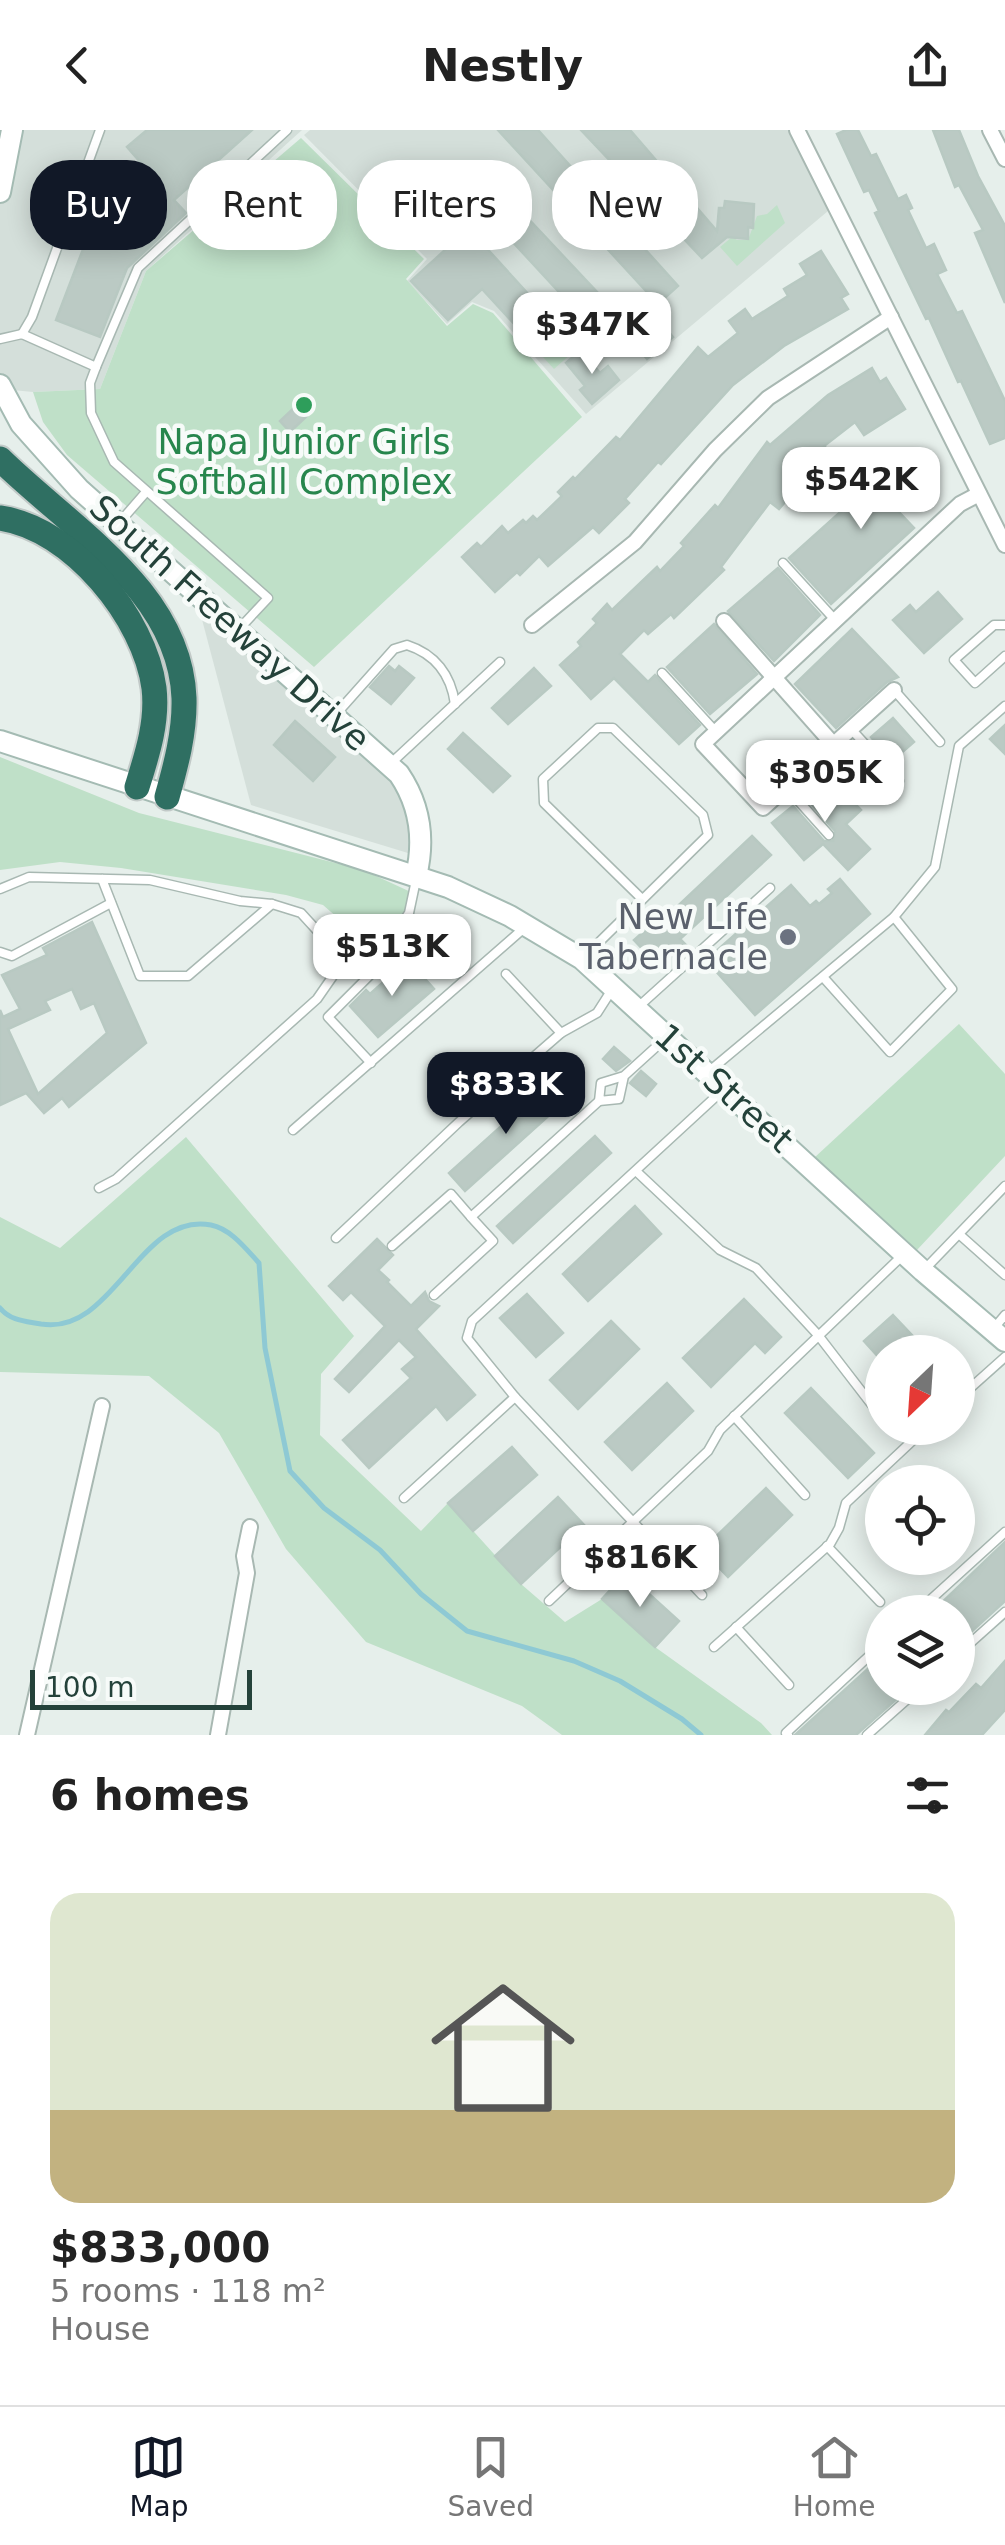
<!DOCTYPE html>
<meta charset="utf-8">
<style>
:root{--surface:#fff;--page:#f6f6f6;--text:#222;--muted:#767676;--line:#e0e0e0;--accent:#111827}
body{margin:0;font-family:"DejaVu Sans",sans-serif;background:var(--page);color:var(--text);height:100vh;display:flex;flex-direction:column;font-size:38px;white-space:nowrap}
*{box-sizing:border-box;margin:0}
p{font-size:32px;color:var(--muted)}
.icon{flex:none;width:55px;height:55px;fill:none;stroke:currentColor;stroke-width:2;stroke-linecap:round;stroke-linejoin:round}
.map{position:relative;height:1605px;overflow:hidden}
.drawer{display:flex;flex-direction:column;background:var(--surface);flex:1}
.drawer>*{flex:none}
.hud{position:absolute;left:30px;top:30px;width:945px;height:90px;display:flex;gap:20px}
.needle{width:65px;rotate:205deg}
.fabs{position:absolute;left:865px;top:1205px;display:grid;gap:20px}
.fabs a{display:grid;place-items:center;width:110px;height:110px;border-radius:50%;background:var(--surface);box-shadow:0 5px 25px #0003;font-size:50px}
.scale{position:absolute;left:30px;bottom:25px;width:222px;box-sizing:border-box;padding-left:10px;border:5px solid #24423a;border-top:0;font-size:28px;line-height:35px;white-space:nowrap;color:#24423a;-webkit-text-stroke:8px #f7fbf9;paint-order:stroke}
.price{position:absolute;translate:-50% -85px;padding:0 22px;border-radius:20px;background:#fff;color:#222;font-size:32px;line-height:65px;filter:drop-shadow(0 2px 5px #0008)}
.price::after{content:'';position:absolute;left:50%;top:60px;width:30px;height:22px;margin-left:-15px;background:inherit;clip-path:polygon(0 0,100% 0,50% 100%)}
.price.current{background:var(--accent);color:#fff}
ul{padding:0;list-style:none}
li{display:grid;align-content:center;gap:20px;height:530px;padding:0 50px}
li+li{border-top:2px solid var(--line)}
li span{display:grid;place-items:center;height:310px;border-radius:30px;color:#555}
li>.icon{margin-inline-start:auto}
span .icon{width:180px;height:180px;fill:#fffc;stroke-width:1}
li b{font-size:42px}
h2{display:flex;justify-content:space-between;align-items:center;height:120px;padding:0 50px;font-size:42px}
.pill{padding:0 35px;border-radius:40px;background:var(--surface);box-shadow:0 5px 25px #0003;font-size:35px;line-height:90px}
.pill.current{background:var(--accent);color:#fff}
header{display:flex;justify-content:space-between;align-items:center;height:130px;padding:0 50px;background:var(--surface);font-size:45px;font-weight:800}
.dock{display:flex;justify-content:space-around;align-items:center;height:140px;border-top:2px solid var(--line);background:var(--surface);font-size:28px;color:var(--muted)}
.dock a{display:grid;justify-items:center;gap:5px}
.dock .current{color:var(--accent)}
.map>svg:first-child{display:block}
</style>
<header><svg class="icon" aria-label="back" viewBox="0 0 24 24"><path d="M15 5l-7 7 7 7"/></svg>Nestly<svg class="icon" aria-label="share" viewBox="0 0 24 24"><path d="M12 15V3M7 8l5-5 5 5M5 13v7h14v-7"/></svg></header>
<div class="map">
<svg width="1005" height="1605" viewBox="0 0 1005 1605">
<rect width="100%" height="100%" fill="#e6efeb"/>
<!-- built -->
<g fill="#d4dfda">
<path d="M12 0H302L146 141 100 259 33 262 2 259 0 255V62Z"/>
<path d="M310 0H797L834 76 586 284 494 181 472 172 447 194 407 151 427 129 304 5Z"/>
<path d="M195 463 399 644 421 727 251 675Z"/>
</g>
<!-- green -->
<g fill="#bfe0c8">
<path d="M301 8 424 129 406 149 447 196 473 174 493 183 582 287 314 537 67 325 43 292 33 262 100 259 146 141Z"/>
<path d="M777 75 785 93 737 136 720 117 732 107 737 110H748L757 86 767 84Z"/>
<path d="M548 179 581 215 554 239 522 204Z"/>
<path d="M0 627 139 683 363 740 413 763 403 792 369 815 323 775 286 765 121 738 60 732 0 740Z"/>
<path d="M959 894 1005 944V1026L916 1121 814 1028Z"/>
<path d="M186 1007 354 1206 321 1244 320 1305 421 1401 448 1373 521 1454 565 1492 602 1469 655 1517 761 1593 772 1605H562L522 1576 366 1512 286 1419 219 1303 149 1246 0 1242V1087L60 1118Z"/>
</g>
<g fill="none" stroke-linecap="round" stroke-linejoin="round">
<!-- stream -->
<path stroke="#8ec9d4" stroke-width="5" d="M0 1178C11 1191 25 1191 41 1194 114 1206 139 1081 211 1095 231 1099 246 1119 259 1133L265 1218 290 1341 324 1378 380 1420 421 1464 467 1501 574 1531 620 1551 682 1589 701 1605"/>
</g>
<!-- building -->
<g fill="#bbcac4" stroke="#b8c9c2" stroke-width="2.5" fill-rule="evenodd">
<path d="M147 0H252L174 70 186 83 127 138 100 207 56 190 103 67 141 33 127 17Z"/>
<path d="M498 0H538L678 156 658 174Z"/>
<path d="M581 0H630L717 101 719 78H724L725 71 754 74 753 98 748 97V109L727 107 702 128Z"/>
<path d="M846 0H858L871 26 876 24 898 69 906 65 912 78 908 80 926 118 934 114 946 140 937 144 957 183 962 181 1005 271V308L990 314 961 251 958 252 929 188 926 189 875 83 879 81 869 60 864 62 837 4Z"/>
<path d="M933 0H959L978 46 1005 96V173L975 103 983 100 959 55 955 57Z"/>
<path d="M476 42 517 84 521 81 628 195 607 214 498 96 481 112 540 177 518 198 482 159 448 190 411 151 445 120 423 96 414 104 403 92 425 71 450 97 469 79 453 63Z"/>
<path d="M821 121 848 164 841 168 848 179 784 216 733 255 661 334 658 332 625 369 629 373 599 403 593 397 548 436 539 426 520 445 517 442 495 462 462 427 477 413 481 417 502 396 508 403 523 390 526 393 533 386 537 390 562 366 558 362 573 347 575 349 616 307 620 310 698 217 708 227 738 203 729 191 745 179 752 189 788 166 784 159 807 145 800 134Z"/>
<path d="M657 188 673 207 647 229 631 210Z"/>
<path d="M581 220 600 243 608 236 619 250 592 274 580 260 585 256 566 233Z"/>
<path d="M872 238 880 252 886 248 905 279 864 305 855 292 824 316 830 322 801 349 803 351 779 379 770 372 721 437 724 440 674 488 671 484 648 504 644 500 620 524 648 552 655 545 700 595 679 614 614 548 591 569 560 535 581 516 578 512 597 493 593 489 607 474 612 480 657 437 660 441 684 416 681 413 715 375 718 378 767 312 770 315 828 265Z"/>
<path d="M297 275 307 286 290 302 280 291Z"/>
<path d="M905 324 930 353 898 381 914 398 831 474 789 428Z"/>
<path d="M778 438 820 485 774 531 728 481Z"/>
<path d="M938 462 962 489 924 523 893 490 910 475 916 482Z"/>
<path d="M714 494 757 544 710 584 667 537Z"/>
<path d="M852 499 898 547 887 552 836 598 795 554Z"/>
<path d="M389 536 395 541 399 536 414 548 391 574 370 557Z"/>
<path d="M534 538 551 556 508 594 492 578Z"/>
<path d="M893 588 914 612 892 631 871 607Z"/>
<path d="M295 591 335 627 313 651 274 615Z"/>
<path d="M1005 595V624L990 609Z"/>
<path d="M463 603 510 646 493 662 448 619Z"/>
<path d="M827 645 861 680 846 694 870 719 848 740 823 714 804 730 772 693 793 676 824 711H833L835 701 804 666Z"/>
<path d="M752 706 771 725 680 809 686 815 674 827 663 815 650 827 634 810 660 787 663 790Z"/>
<path d="M840 749 870 784 755 885 706 830 791 755 810 776 816 771 819 774 832 763 828 759Z"/>
<path d="M92 792 146 913 69 977 62 968 44 983 26 963 0 975V880L3 887 20 879 2 845 47 825 43 818ZM72 859 81 879 94 873 107 903 38 964 8 899 50 880 45 871Z"/>
<path d="M408 830 434 859 378 907 350 876 366 860 370 864Z"/>
<path d="M614 917 630 931 616 941 603 929Z"/>
<path d="M641 941 656 954 646 966 630 953Z"/>
<path d="M548 954 564 972 465 1061 449 1043Z"/>
<path d="M595 1006 611 1023 513 1113 497 1096Z"/>
<path d="M635 1076 661 1104 588 1171 563 1144Z"/>
<path d="M377 1109 393 1125 378 1140 389 1150 387 1152 411 1176 425 1162 429 1171 439 1176 416 1199 475 1265 447 1290 436 1276 369 1338 343 1310 411 1248 402 1239 416 1227 399 1210 349 1262 335 1249 385 1196 351 1162 343 1170 329 1156Z"/>
<path d="M527 1164 563 1203 536 1227 500 1188Z"/>
<path d="M744 1169 781 1207 765 1223 755 1213 711 1257 683 1228Z"/>
<path d="M893 1185 928 1222H882V1231L864 1211Z"/>
<path d="M611 1191 639 1219 578 1279 550 1250Z"/>
<path d="M667 1253 693 1281 632 1340 605 1312Z"/>
<path d="M811 1258 874 1323 848 1348 785 1283Z"/>
<path d="M512 1317 537 1345 473 1401 448 1373Z"/>
<path d="M766 1358 792 1385 728 1447 702 1420Z"/>
<path d="M558 1367 584 1395 521 1454 495 1426Z"/>
<path d="M1005 1412V1471L958 1514V1482H932Z"/>
<path d="M626 1443 679 1491 655 1517 602 1469Z"/>
<path d="M882 1526V1558H909L856 1605H795Z"/>
<path d="M1005 1531V1580L982 1605H925L946 1580 949 1582 976 1554 981 1558Z"/>
</g>
<g fill="none" stroke-linecap="round" stroke-linejoin="round">
<!-- lane casing -->
<g stroke="#a8b8b2" stroke-width="11">
<g id="lane">
<path d="M22 204 32 187 100 0"/>
<path d="M0 209 22 204 96 237 138 138 287 0"/>
<path d="M96 237 90 253 91 283 114 332 268 468 240 498"/>
<path d="M119 393 146 362"/>
<path d="M783 433 836 491"/>
<path d="M1005 495H994L954 530 975 553 1005 526"/>
<path d="M662 543 716 602"/>
<path d="M894 560 940 612"/>
<path d="M337 583 394 519 407 515C435 524 451 545 455 574"/>
<path d="M851 599 899 651"/>
<path d="M389 635 500 532"/>
<path d="M786 657 829 705"/>
<path d="M102 749 140 846H188L272 774"/>
<path d="M0 759 29 747 150 750 240 771 272 774 301 783 344 830 403 792 409 783 416 750"/>
<path d="M0 822 12 826 111 773"/>
<path d="M582 829 708 705 703 685 613 598H598L543 649 544 673 641 768"/>
<path d="M506 844 561 903"/>
<path d="M823 847 890 922 952 859 894 787"/>
<path d="M637 878 770 758"/>
<path d="M371 933 328 887 382 833V809"/>
<path d="M707 943 894 787 935 737 959 616 1005 576"/>
<path d="M624 946 619 969 599 971 601 953 624 946 667 907"/>
<path d="M293 1000 523 799"/>
<path d="M637 1042 720 1120 756 1138 818 1205 882 1288"/>
<path d="M99 1058 116 1049 317 869 344 830"/>
<path d="M960 1105 1005 1145"/>
<path d="M336 1108 459 992 561 903 597 883 613 858"/>
<path d="M392 1116 451 1064 471 1087 599 971"/>
<path d="M925 1139 1005 1056"/>
<path d="M434 1165 493 1111 471 1087"/>
<path d="M995 1197 1005 1185"/>
<path d="M515 1267 467 1208 472 1191 723 960"/>
<path d="M958 1269 1005 1227"/>
<path d="M734 1286 805 1365"/>
<path d="M404 1368 515 1267 702 1465"/>
<path d="M827 1416 880 1472"/>
<path d="M549 1471 708 1321 720 1300 902 1126"/>
<path d="M917 1482 1005 1402"/>
<path d="M736 1497 789 1555"/>
<path d="M714 1517 830 1414 839 1398 846 1373 926 1298"/>
<path d="M958 1524 1005 1482"/>
<path d="M788 1605 786 1603 882 1514"/>
<path d="M867 1605 920 1558"/>
</g>
</g>
<!-- street casing -->
<g stroke="#a8b8b2" stroke-width="18">
<g id="street">
<path d="M797 0 1005 415"/>
<path d="M990 0 1005 29"/>
<path d="M724 491 833 614"/>
<path d="M532 495 635 412 715 320 768 268 891 187"/>
<path d="M894 560 763 678 703 614 960 374 979 364"/>
<path d="M27 1605 102 1276"/>
<path d="M218 1605 247 1443 244 1426 250 1397"/>
</g>
</g>
<!-- secondary casing -->
<g stroke="#a4bbb3" stroke-width="24">
<g id="secondary">
<path d="M0 62 12 0"/>
<path d="M0 255 21 294 79 359 399 644C420 675 425 709 416 746"/>
<path d="M0 611 448 757 510 786 582 829 923 1141 1005 1211"/>
</g>
</g>
<!-- highway casing -->
<g stroke="#c2cac8" stroke-width="29">
<g id="highway">
<path d="M0 329C70 398 180 461 184 568 185 602 176 635 167 667"/>
<path d="M0 388C72 398 145 488 154 558 158 592 147 625 137 657"/>
</g>
</g>
<!-- lane -->
<use href="#lane" stroke="#fff" stroke-width="8"/>
<!-- street -->
<use href="#street" stroke="#fff" stroke-width="14"/>
<!-- secondary -->
<use href="#secondary" stroke="#fff" stroke-width="20"/>
<!-- highway -->
<use href="#highway" stroke="#2f6f62" stroke-width="25"/>
</g>
<!-- markers -->
<circle fill="#2e9e5b" stroke="#f7fbf9" stroke-width="4" cx="304" cy="275" r="10"/>
<circle fill="#6b7280" stroke="#f7fbf9" stroke-width="4" cx="788" cy="807" r="10"/>
<g text-anchor="middle" dominant-baseline="central" stroke-width="9" stroke-linejoin="round" paint-order="stroke">
<!-- leisure labels -->
<g font-size="35" fill="#27864d" stroke="#f7fbf9">
<text x="304" y="312">Napa Junior Girls<tspan x="304" dy="40">Softball Complex</tspan></text>
</g>
<!-- street labels -->
<g font-size="35" fill="#24423a" stroke="#f7fbf9">
<text transform="translate(230 493) rotate(42)">South Freeway Drive</text>
<text transform="translate(724 958) rotate(42)">1st Street</text>
</g>
<!-- worship labels -->
<g font-size="35" fill="#5b616d" stroke="#f7fbf9" text-anchor="end">
<text x="768" y="787">New Life<tspan x="768" dy="40">Tabernacle</tspan></text>
</g>
</g>
</svg>
<div class="fabs">
<a><svg class="needle" viewBox="-14 -14 28 28"><path d="M0-13l5 13h-10z" fill="#e53935"/><path d="M0 13l5-13h-10z" fill="#767676"/></svg></a>
<a><svg class="icon" aria-label="locate" viewBox="0 0 24 24"><circle cx="12" cy="12" r="6"/><path d="M12 2v4M12 18v4M2 12h4M18 12h4"/></svg></a>
<a><svg class="icon" aria-label="layers" viewBox="0 0 24 24"><path d="M12 4l9 5-9 5-9-5zM3 14l9 5 9-5"/></svg></a>
</div>
<div class="scale">100 m</div>
<b class="price" style="left:592px;top:247px">$347K</b>
<b class="price" style="left:861px;top:402px">$542K</b>
<b class="price" style="left:825px;top:695px">$305K</b>
<b class="price" style="left:392px;top:869px">$513K</b>
<b class="price current" style="left:506px;top:1007px">$833K</b>
<b class="price" style="left:640px;top:1480px">$816K</b>
<div class="hud">
<a class="pill current">Buy</a>
<a class="pill">Rent</a>
<a class="pill">Filters</a>
<a class="pill">New</a>
</div>
</div>
<section class="drawer">
<h2>6 homes<svg class="icon" aria-label="filters" viewBox="0 0 24 24"><path d="M4 7h16M4 17h16"/><circle cx="9" cy="7" r="2"/><circle cx="15" cy="17" r="2"/></svg></h2>
<ul>
<li><span style="background:linear-gradient(#dfe7d0 70%,#c2b280 0)"><svg class="icon" aria-label="home" viewBox="0 0 24 24"><path d="M3 11l9-7 9 7M6 9v11h12V9"/></svg></span><div><b>$833,000</b><p>5 rooms · 118 m²</p><p>House</p></div></li>
</ul>
</section>
<nav class="dock">
<a class="current"><svg class="icon" aria-label="map" viewBox="0 0 24 24"><path d="M3 6l6-2 6 2 6-2v14l-6 2-6-2-6 2zM9 4v14M15 6v14"/></svg>Map</a>
<a><svg class="icon" aria-label="saved" viewBox="0 0 24 24"><path d="M7 4h10v16l-5-4-5 4z"/></svg>Saved</a>
<a><svg class="icon" aria-label="home" viewBox="0 0 24 24"><path d="M3 11l9-7 9 7M6 9v11h12V9"/></svg>Home</a>
</nav>
